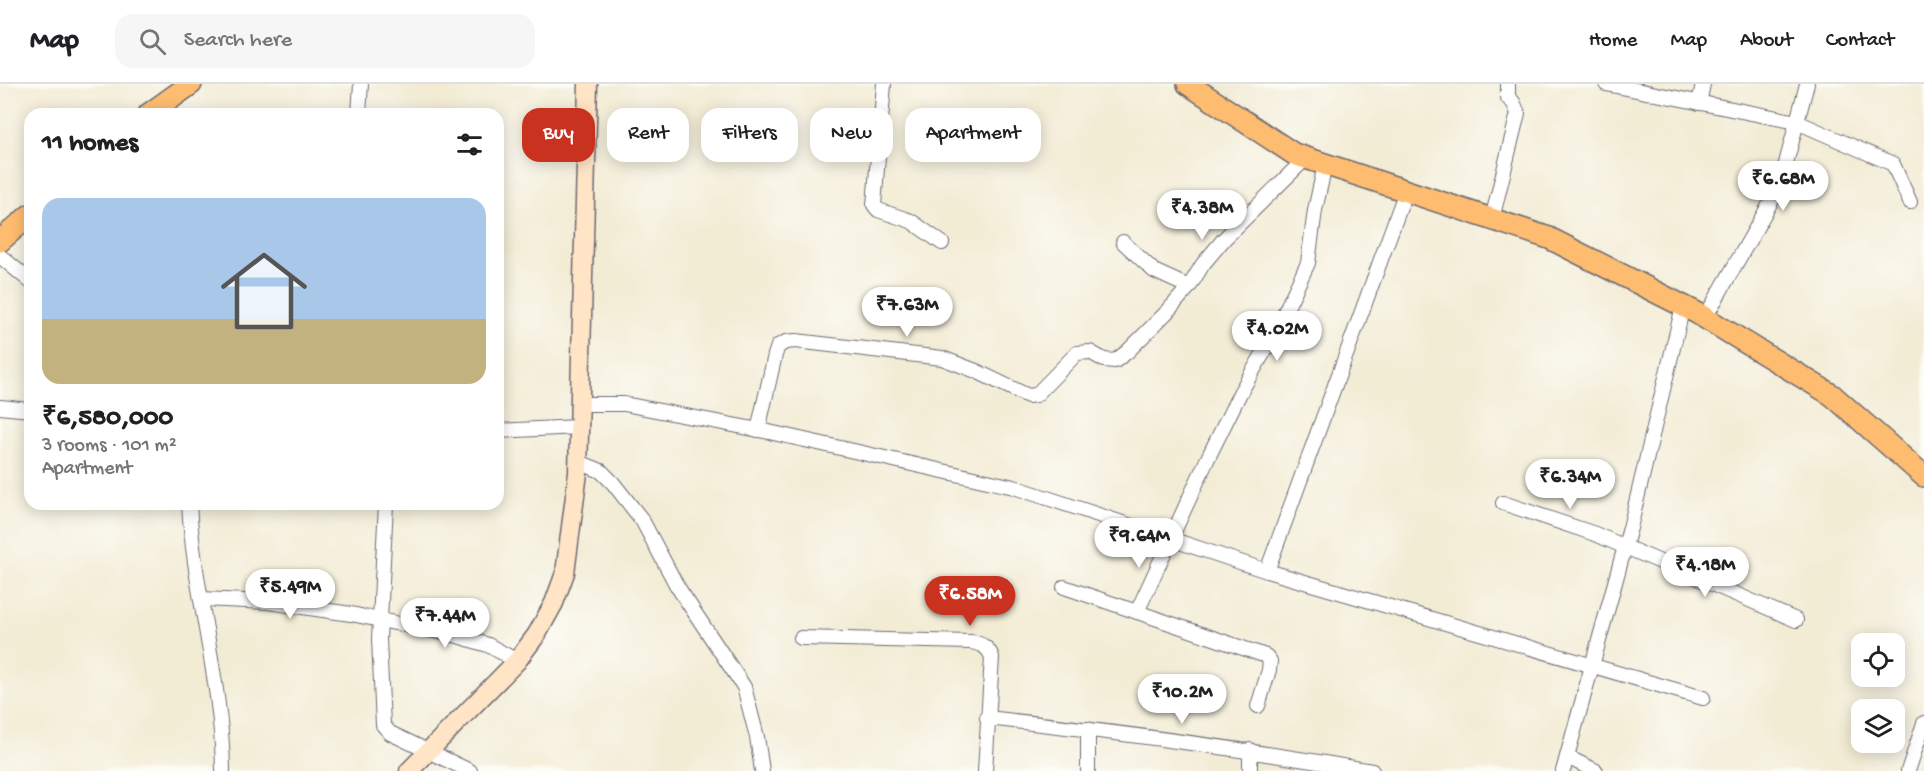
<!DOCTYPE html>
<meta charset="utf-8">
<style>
:root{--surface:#fff;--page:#f6f6f6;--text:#202124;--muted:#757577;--line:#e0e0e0;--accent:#c8321e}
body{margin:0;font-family:"Gochi Hand",sans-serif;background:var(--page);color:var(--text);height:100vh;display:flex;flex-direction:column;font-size:22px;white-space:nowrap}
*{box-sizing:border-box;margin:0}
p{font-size:20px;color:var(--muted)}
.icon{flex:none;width:33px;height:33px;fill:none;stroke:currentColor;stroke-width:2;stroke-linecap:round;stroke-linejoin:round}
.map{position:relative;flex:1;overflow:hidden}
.side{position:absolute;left:24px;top:24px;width:480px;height:402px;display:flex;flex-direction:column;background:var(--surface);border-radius:18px;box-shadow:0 3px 15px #0003}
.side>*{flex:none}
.top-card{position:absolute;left:522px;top:24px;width:570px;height:54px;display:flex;gap:12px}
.tools{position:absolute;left:1851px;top:549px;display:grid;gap:12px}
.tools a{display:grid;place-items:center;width:54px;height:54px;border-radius:12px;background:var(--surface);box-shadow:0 3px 15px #0003;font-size:30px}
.price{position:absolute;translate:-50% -51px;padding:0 14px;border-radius:21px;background:#fff;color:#222;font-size:20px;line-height:39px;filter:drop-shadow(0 2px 3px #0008)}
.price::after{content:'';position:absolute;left:50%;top:36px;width:18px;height:14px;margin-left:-9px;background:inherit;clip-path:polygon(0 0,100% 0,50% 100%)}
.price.current{background:var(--accent);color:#fff}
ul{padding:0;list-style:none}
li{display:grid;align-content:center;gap:12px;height:318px;padding:0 18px}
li+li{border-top:2px solid var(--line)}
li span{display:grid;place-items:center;height:186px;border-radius:18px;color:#555}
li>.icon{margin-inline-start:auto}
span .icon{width:108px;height:108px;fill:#fffc;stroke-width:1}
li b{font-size:26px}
h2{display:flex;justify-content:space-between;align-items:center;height:72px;padding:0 18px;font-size:26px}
.chip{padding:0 21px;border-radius:18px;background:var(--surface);box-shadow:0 3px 15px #0003;font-size:21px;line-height:54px}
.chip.current{background:var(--accent);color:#fff}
header{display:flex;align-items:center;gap:36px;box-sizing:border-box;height:84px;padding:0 30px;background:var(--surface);border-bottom:2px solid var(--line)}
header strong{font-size:28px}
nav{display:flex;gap:33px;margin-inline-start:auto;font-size:21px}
.search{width:420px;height:54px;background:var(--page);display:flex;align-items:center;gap:15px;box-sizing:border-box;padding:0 21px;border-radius:18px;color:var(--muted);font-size:22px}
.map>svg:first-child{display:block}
</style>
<header>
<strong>Map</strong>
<div class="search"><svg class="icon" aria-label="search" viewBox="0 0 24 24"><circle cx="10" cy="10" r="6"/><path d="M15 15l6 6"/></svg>Search here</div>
<nav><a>Home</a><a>Map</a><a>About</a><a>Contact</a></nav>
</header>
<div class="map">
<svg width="1924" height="687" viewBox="0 0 1924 687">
<rect width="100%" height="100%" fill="#fdfcf7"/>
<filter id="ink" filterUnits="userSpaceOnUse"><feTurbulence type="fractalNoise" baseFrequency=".0167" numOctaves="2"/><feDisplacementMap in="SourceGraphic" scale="12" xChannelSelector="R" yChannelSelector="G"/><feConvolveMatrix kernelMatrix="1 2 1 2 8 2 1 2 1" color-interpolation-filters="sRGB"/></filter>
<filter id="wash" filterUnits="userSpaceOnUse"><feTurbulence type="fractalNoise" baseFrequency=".008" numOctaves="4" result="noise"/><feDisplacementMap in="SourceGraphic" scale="24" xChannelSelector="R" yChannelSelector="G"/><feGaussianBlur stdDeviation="1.35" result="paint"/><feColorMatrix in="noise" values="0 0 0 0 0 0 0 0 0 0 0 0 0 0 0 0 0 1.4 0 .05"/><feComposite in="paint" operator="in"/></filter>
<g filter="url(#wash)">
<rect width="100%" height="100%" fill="#f3ecd5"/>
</g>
<g filter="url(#ink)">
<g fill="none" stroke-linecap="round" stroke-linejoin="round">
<!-- street casing -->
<g stroke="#6b6971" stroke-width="16">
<g id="street">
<path d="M884 0 874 121 878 126 911 137 942 159"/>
<path d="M1606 0 1797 38 1893 80 1910 118"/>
<path d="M1699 19 1703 0"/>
<path d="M359 30 361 0"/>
<path d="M1492 135 1518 29 1513 18 1508 14V0"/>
<path d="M1123 158 1154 187 1189 203"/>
<path d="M0 172 30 197"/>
<path d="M1705 234 1780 102 1807 0"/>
<path d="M580 320H624L769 348 1014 403 1267 487 1703 614"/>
<path d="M0 323 30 326"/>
<path d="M758 346 775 271 778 262 786 258 796 257 942 274 976 287 1028 312 1036 311 1077 269 1090 268 1104 276 1115 277 1127 268 1167 228 1189 203 1203 180 1224 155 1306 74"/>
<path d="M498 347 579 343"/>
<path d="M579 378 601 387 613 399 642 436 677 502 744 603 757 653 762 687"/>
<path d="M1503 419 1595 450 1796 536"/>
<path d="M189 420C194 510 222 597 223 687"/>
<path d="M386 420 379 555 383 641 390 649 470 687"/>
<path d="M1267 487 1406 107"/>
<path d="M1064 503 1266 572 1270 577 1269 586 1258 622"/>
<path d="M201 515 268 518 351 530 458 552 488 561 517 577"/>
<path d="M1137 528 1207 376 1240 309 1274 251 1308 179 1315 126 1325 81"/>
<path d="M801 554 971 558C982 560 988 563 992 573L985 687"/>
<path d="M987 634C1116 648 1244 665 1372 687"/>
<path d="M1088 645V687"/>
<path d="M1567 673 1596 687"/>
<path d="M1250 687V666"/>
<path d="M1563 687 1630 444 1683 222"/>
<path d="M1908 687 1924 639"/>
</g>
</g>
<!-- secondary casing -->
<g stroke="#6b6971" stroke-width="21">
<path id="secondary" d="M409 687 517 577 537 550 554 519 565 489 578 389 588 0"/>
</g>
<!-- primary casing -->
<g stroke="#6b6971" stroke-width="24">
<g id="primary">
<path d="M1188 0 1294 70 1549 154 1697 229 1832 311 1924 392"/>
<path d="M149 30 191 0"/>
<path d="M0 157 30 131"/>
</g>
</g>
<!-- street -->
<use href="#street" stroke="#fff" stroke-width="14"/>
<!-- secondary -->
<use href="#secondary" stroke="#ffe4c6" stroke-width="18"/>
<!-- primary -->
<use href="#primary" stroke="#febc70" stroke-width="21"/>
</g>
</g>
</svg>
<div class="tools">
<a><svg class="icon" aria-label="locate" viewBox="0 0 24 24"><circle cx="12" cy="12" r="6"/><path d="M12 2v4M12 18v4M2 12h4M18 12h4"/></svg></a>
<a><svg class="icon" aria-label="layers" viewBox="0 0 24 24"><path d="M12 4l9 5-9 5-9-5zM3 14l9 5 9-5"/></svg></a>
</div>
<b class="price" style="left:1783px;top:128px">₹6.68M</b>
<b class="price" style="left:1202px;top:157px">₹4.38M</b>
<b class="price" style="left:907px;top:254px">₹7.63M</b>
<b class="price" style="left:1277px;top:278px">₹4.02M</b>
<b class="price" style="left:1570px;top:426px">₹6.34M</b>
<b class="price" style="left:1139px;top:485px">₹9.64M</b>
<b class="price" style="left:1705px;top:514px">₹4.18M</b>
<b class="price" style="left:290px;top:536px">₹5.49M</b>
<b class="price current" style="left:970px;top:543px">₹6.58M</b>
<b class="price" style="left:445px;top:565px">₹7.44M</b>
<b class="price" style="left:1182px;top:641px">₹10.2M</b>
<div class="top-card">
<a class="chip current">Buy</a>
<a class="chip">Rent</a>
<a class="chip">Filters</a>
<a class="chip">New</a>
<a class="chip">Apartment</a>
</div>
<section class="side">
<h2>11 homes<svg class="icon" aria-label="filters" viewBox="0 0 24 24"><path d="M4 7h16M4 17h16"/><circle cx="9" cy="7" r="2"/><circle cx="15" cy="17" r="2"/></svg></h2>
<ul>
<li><span style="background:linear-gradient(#a9c7e8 65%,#c2b280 0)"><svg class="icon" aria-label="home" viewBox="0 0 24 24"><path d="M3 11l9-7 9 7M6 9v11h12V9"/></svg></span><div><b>₹6,580,000</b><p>3 rooms · 101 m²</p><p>Apartment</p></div></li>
</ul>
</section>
</div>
